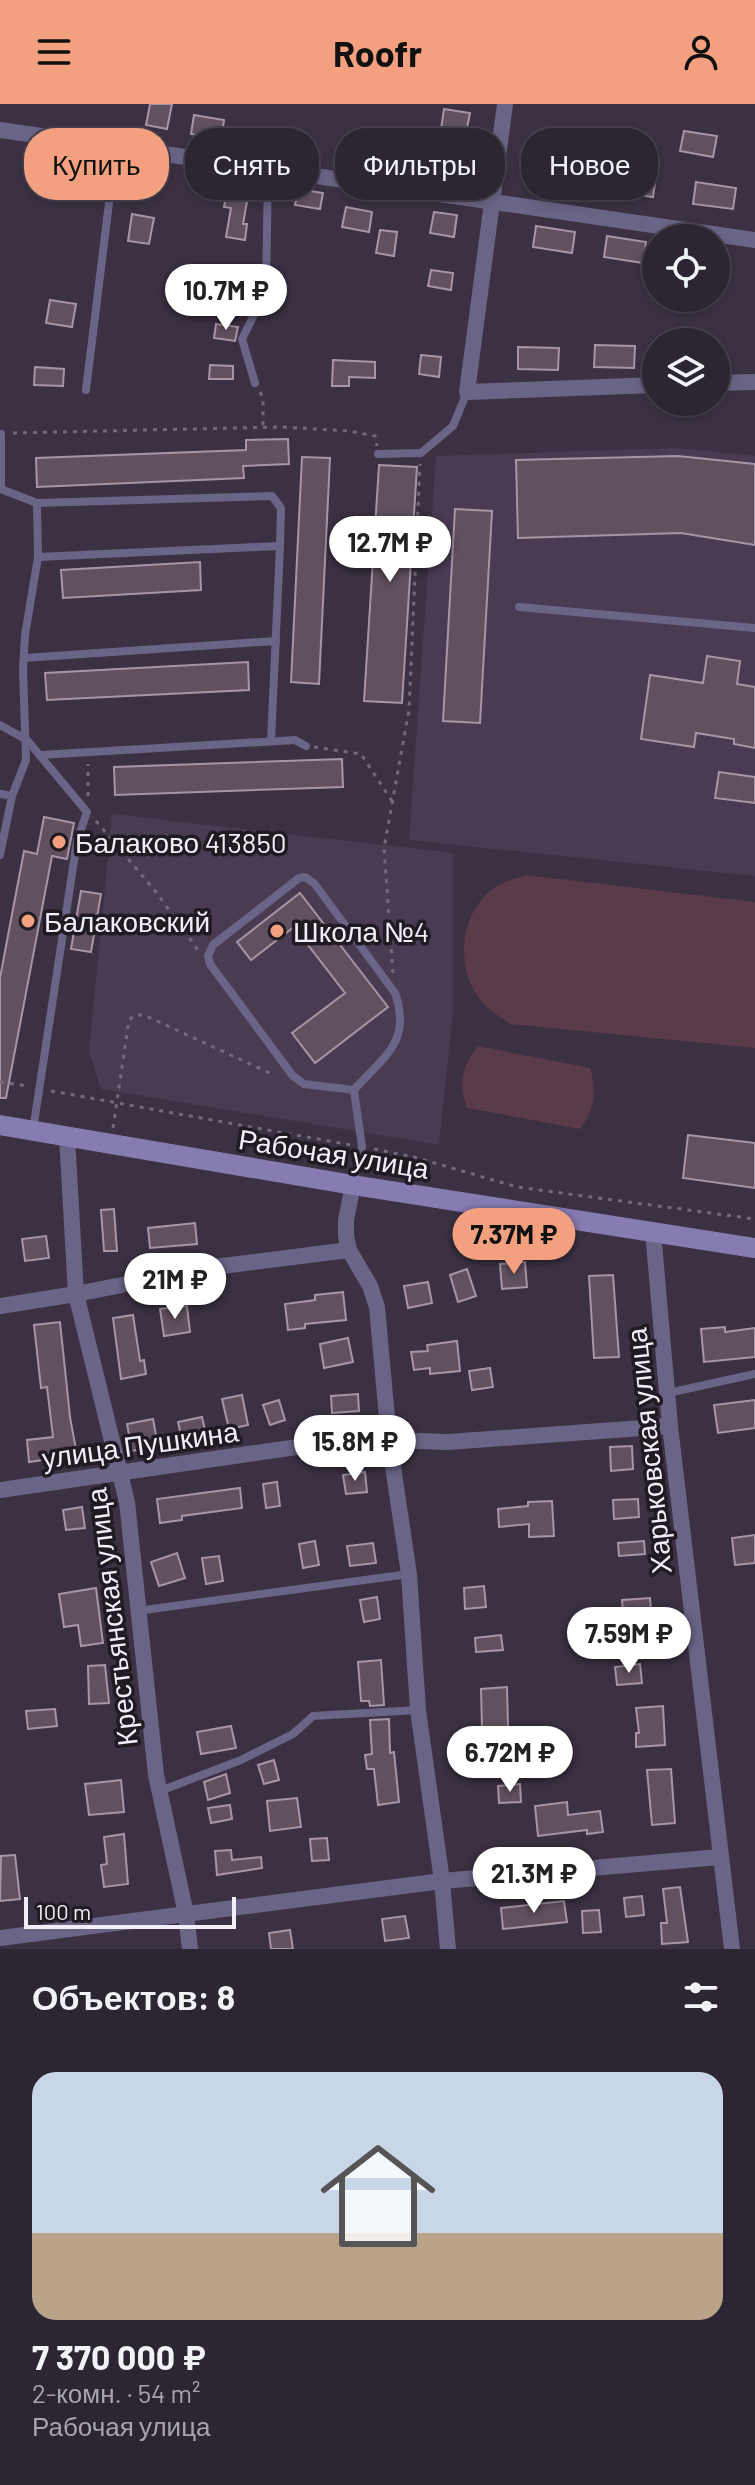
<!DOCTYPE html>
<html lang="ru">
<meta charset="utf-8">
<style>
:root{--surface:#2c2532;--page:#342d3a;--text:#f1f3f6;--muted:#a6a5ac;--line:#48424d;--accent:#f2a07f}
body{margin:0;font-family:Barlow,sans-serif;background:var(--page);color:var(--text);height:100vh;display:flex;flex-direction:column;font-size:30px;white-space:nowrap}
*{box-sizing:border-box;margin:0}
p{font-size:26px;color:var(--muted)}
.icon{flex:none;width:44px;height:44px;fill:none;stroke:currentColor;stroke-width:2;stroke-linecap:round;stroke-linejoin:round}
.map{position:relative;height:1845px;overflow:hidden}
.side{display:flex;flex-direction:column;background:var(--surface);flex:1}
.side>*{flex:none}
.guide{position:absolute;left:24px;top:24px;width:708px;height:72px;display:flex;gap:16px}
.tools{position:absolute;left:642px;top:120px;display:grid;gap:16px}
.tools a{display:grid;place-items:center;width:88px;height:88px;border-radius:50%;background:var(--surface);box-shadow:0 4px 12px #0003,0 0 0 2px var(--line);font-size:40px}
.scale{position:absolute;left:24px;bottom:20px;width:212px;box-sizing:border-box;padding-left:8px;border:4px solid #f3edf7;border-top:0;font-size:22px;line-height:28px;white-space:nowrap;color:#f3edf7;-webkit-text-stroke:6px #201b23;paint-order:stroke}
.price{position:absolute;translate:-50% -68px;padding:0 18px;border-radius:28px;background:#fff;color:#222;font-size:26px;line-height:52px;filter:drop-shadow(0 2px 4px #0008)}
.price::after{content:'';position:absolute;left:50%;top:48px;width:24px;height:18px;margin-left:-12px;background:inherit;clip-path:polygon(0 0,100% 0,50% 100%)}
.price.selected{background:var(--accent);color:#111}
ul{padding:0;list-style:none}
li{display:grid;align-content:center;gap:16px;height:424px;padding:0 32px}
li+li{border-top:2px solid var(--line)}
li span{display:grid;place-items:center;height:248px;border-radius:24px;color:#555}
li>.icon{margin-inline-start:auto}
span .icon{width:144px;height:144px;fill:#fffc;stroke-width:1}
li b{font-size:34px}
h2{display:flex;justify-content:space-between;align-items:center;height:96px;padding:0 32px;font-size:34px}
.pill{padding:0 28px;border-radius:32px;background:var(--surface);box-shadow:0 4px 12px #0003,0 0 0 2px var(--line);font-size:28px;line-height:72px}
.pill.selected{background:var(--accent);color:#111}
header{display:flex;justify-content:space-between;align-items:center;height:104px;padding:0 32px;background:var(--accent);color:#111;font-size:36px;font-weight:700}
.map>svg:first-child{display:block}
</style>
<header><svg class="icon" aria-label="menu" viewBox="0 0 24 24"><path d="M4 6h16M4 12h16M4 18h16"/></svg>Roofr<svg class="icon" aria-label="person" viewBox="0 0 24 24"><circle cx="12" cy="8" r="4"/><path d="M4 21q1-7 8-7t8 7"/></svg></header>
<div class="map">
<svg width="755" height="1845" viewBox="0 0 755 1845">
<rect width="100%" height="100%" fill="#3b3142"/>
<!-- built -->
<g fill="#493c52">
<path d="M678 344 755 352V772L409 736 436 352Z"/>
<path d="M112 710 453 749V906L439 1041 101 985 89 947Z"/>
</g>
<!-- green -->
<g fill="#593b4a">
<path d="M526 771 755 798V944L510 920C501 913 488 906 481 897 454 863 459 807 497 782 505 777 517 774 526 771Z"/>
<path d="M478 942 590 964C597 987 595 1005 580 1025L467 1004C458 980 462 962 478 942Z"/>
</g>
<!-- building -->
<g fill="#61515f" stroke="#a795a5" stroke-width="2">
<path d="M150 0H172L167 25 146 21Z"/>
<path d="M444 5 470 9 466 29 441 25Z"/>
<path d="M194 11 224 16 221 35 191 30Z"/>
<path d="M684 27 717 32 713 53 680 47Z"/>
<path d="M354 30 406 36 402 60 351 51Z"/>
<path d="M44 50 70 54 65 83 40 79Z"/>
<path d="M545 56 585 62 582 83 542 77Z"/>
<path d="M616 66 656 72 653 93 613 87Z"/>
<path d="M696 78 736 84 733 105 693 100Z"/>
<path d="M228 83 249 86 243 120H247L245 136 226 133 231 104 224 103Z"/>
<path d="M298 85 323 89 320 105 295 101Z"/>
<path d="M346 103 372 108 369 128 342 123Z"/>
<path d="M434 108 457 111 454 133 430 129Z"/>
<path d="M132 110 154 114 149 140 128 137Z"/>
<path d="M536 122 575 128 572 149 533 143Z"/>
<path d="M380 126 397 128 394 152 376 149Z"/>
<path d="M607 132 646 138 643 159 604 153Z"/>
<path d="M431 166 453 169 451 186 428 182Z"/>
<path d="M221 171 241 175 239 190 218 187Z"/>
<path d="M50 196 76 200 72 223 46 219Z"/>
<path d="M216 220 238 223 235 237 214 234Z"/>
<path d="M595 241 635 242 634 264 594 263Z"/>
<path d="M518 243 559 244 558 266 518 265Z"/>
<path d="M421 251 441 253 439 273 419 270Z"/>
<path d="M333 256 375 258V274L349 273V282H332Z"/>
<path d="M210 261 233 262V275H209Z"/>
<path d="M35 263 64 265 63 282 34 281Z"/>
<path d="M288 335 289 360 243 362 244 374 37 383 36 354 246 346V336Z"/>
<path d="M678 352 755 360V441L681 429 518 434 516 356Z"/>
<path d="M302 353 330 354 319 580 291 578Z"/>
<path d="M379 361 417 363 402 599 364 597Z"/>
<path d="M455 405 492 407 480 619 443 617Z"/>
<path d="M200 458 201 486 63 494 61 466Z"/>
<path d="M707 552 740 557 737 580 755 583V644L734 640V635L696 629 694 643 641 635 650 571 703 579Z"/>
<path d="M248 558 249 586 47 596 45 569Z"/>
<path d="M342 655 343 683 115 691 114 663Z"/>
<path d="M719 668 755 673V699L715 694Z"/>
<path d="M44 713 74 719 67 755 52 752 6 994H0V874L24 747 37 750Z"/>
<path d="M81 787 101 790 91 848 71 845Z"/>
<path d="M300 789 388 903 315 959 292 929 345 889 294 823 251 856 237 838Z"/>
<path d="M688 1031 755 1039V1084L683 1074Z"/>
<path d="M114 1105 117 1147H104L101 1106Z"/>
<path d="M195 1119 197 1140 150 1144 148 1124Z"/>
<path d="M46 1132 49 1154 25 1157 22 1135Z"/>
<path d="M525 1158 527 1183 502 1185 500 1160Z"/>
<path d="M467 1165 476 1192 458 1198 450 1171Z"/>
<path d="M613 1171 619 1253 594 1254 589 1172Z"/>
<path d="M428 1178 432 1199 408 1204 404 1182Z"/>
<path d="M343 1188 346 1216 305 1220V1224L288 1226 285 1200 315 1196V1191Z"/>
<path d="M187 1202 190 1228 164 1232 160 1205Z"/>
<path d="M133 1211 140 1257 144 1256 146 1270 121 1275 113 1214Z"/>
<path d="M60 1218 70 1313 77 1351 29 1358 27 1336 53 1333 47 1283 41 1284 34 1221Z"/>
<path d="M725 1223V1228L755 1224V1253L704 1258 701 1225Z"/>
<path d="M348 1234 353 1258 324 1264 320 1240Z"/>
<path d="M457 1237 460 1267 430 1270V1264L414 1266 411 1248 428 1247 427 1241Z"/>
<path d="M490 1264 493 1283 472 1286 469 1267Z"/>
<path d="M358 1290 359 1307 332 1309 331 1292Z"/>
<path d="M242 1291 248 1321 229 1325 222 1295Z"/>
<path d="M279 1296 285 1316 270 1321 263 1301Z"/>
<path d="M755 1296V1324L718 1329 714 1301Z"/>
<path d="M202 1313 205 1326 181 1331 178 1318Z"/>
<path d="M153 1315 158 1342 132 1347 127 1320Z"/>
<path d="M632 1342 633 1365 611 1367 610 1343Z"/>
<path d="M365 1368 367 1388 346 1390 343 1371Z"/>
<path d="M277 1378 280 1402 266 1404 263 1380Z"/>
<path d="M240 1384 242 1404 182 1412V1416L160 1419 157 1395Z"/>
<path d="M638 1395 639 1413 614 1415 613 1396Z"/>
<path d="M552 1397 554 1432 529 1433V1420L499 1423 498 1405 528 1402V1398Z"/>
<path d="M82 1403 85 1424 66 1426 63 1406Z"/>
<path d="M755 1431V1459L735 1461 732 1434Z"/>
<path d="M315 1437 319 1461 303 1464 299 1440Z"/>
<path d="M644 1437 645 1450 619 1452 618 1439Z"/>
<path d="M373 1439 376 1459 350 1462 347 1442Z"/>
<path d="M177 1449 185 1474 159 1482 151 1458Z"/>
<path d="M219 1452 223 1477 206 1480 202 1454Z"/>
<path d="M484 1482 486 1503 465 1505 464 1484Z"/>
<path d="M96 1484 103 1539 81 1542 78 1521 64 1523 59 1490Z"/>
<path d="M377 1493 380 1515 364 1518 360 1496Z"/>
<path d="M650 1494 651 1508 623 1510 622 1496Z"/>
<path d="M501 1531 503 1546 476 1548 475 1534Z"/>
<path d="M381 1556 384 1601 370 1602 369 1597H361L358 1558Z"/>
<path d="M640 1560 642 1579 617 1581 615 1563Z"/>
<path d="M105 1561 109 1599 89 1600 88 1562Z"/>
<path d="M507 1583 508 1623 482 1624 481 1585Z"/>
<path d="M663 1602 665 1641 636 1643V1629H639L636 1604Z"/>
<path d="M55 1605 57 1622 28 1625 26 1607Z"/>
<path d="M389 1615 390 1649 394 1648 399 1698 378 1701 374 1665H367L365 1651 372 1650 370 1616Z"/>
<path d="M231 1622 236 1644 201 1650 197 1628Z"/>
<path d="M274 1656 279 1676 264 1680 258 1661Z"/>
<path d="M671 1665 675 1719 652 1721 647 1666Z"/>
<path d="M226 1670 230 1689 208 1696 204 1678Z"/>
<path d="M121 1676 124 1708 89 1711 85 1680Z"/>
<path d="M520 1680 521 1698 499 1699 498 1682Z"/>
<path d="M297 1694 301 1723 270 1727 267 1697Z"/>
<path d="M567 1698 568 1711 600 1707 603 1728 587 1730V1726L538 1732 535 1702Z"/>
<path d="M230 1701 232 1715 211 1719 208 1704Z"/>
<path d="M124 1730 128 1780 104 1783 101 1761 107 1760 104 1733Z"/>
<path d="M327 1734 329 1756 312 1757 310 1735Z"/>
<path d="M231 1746 232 1756 261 1753 262 1764 217 1771 215 1747Z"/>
<path d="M15 1751 20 1795 0 1797 1 1752Z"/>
<path d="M680 1783 688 1838 662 1840 661 1819H667L663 1785Z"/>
<path d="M642 1792 644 1811 626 1813 624 1794Z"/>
<path d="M564 1797 567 1818 503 1825 501 1804Z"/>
<path d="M599 1806 601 1828 583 1829 582 1807Z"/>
<path d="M405 1812 409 1834 385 1837 382 1815Z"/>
<path d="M290 1826 293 1845H271L269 1829Z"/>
</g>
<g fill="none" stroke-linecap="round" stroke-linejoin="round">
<!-- path -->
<g stroke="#736a79" stroke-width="3" stroke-dasharray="4 6" stroke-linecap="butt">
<path d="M260 288 263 294V323"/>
<path d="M13 329 281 323 349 327 375 332 377 342"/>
<path d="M314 643 361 650 392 697"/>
<path d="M88 692V660"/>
<path d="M96 717 156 788 198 846"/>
<path d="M393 869 384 744 409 606 420 360"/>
<path d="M0 978 28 982"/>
<path d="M51 987 351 1041"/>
<path d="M113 1024 129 916 135 911H144L274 971"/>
<path d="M374 1045 414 1053 517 1083 755 1115"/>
</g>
<!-- lane -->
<g stroke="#6a6486" stroke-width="8">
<path d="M255 279 242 235 266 187 268 65"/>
<path d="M86 286 116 42"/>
<path d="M378 350 421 349 453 322 467 288"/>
<path d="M37 399 272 392 281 404 280 442"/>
<path d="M38 453 280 442 271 637"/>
<path d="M519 503 755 524"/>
<path d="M24 554 276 537"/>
<path d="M0 621 27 636 87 708 77 737 33 1026"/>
<path d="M40 651 295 636 306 642"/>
<path d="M0 690 12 692"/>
<path d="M0 751 12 692 26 656 23 566 25 531 38 453 37 399 1 385V330"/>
<path d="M353 1080 362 1043 354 986C384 952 412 938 395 889L314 779 305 773 299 774 213 841 208 852 210 860 293 972 304 980 354 986"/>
<path d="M668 1289 755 1270"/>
<path d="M137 1507 409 1470"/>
<path d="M160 1687 241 1656 293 1630 313 1612 418 1606"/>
</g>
<!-- street -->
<g stroke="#6a6486" stroke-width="16">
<path d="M505 0 467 288 656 281"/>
<path d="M0 26 755 136"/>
<path d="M716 279 755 278"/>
<path d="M67 1033 76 1190 127 1398 156 1671 186 1810 190 1845"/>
<path d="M353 1081 346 1116V1132L349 1146 370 1182 377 1203 389 1336 409 1470 418 1606 442 1777 448 1845"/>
<path d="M653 1128 670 1322 732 1845"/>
<path d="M0 1202 76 1190 214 1163 349 1146"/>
<path d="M0 1386 311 1341 389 1336 448 1338 670 1322"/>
<path d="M0 1834 442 1777 720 1753"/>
</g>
<!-- secondary -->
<path stroke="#877cb2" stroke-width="20" d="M0 1021 353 1081 755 1144"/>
</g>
<!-- markers -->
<g fill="#f2a07f" stroke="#201b23" stroke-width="3">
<circle cx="59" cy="738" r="8"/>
<circle cx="28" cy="817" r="8"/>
<circle cx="277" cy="827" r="8"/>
</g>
<g text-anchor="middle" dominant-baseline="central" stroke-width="7" stroke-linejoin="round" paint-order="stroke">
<!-- poi labels -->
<g font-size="28" fill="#f3edf7" stroke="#201b23" text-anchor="start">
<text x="75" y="738">Балаково 413850</text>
<text x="44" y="817">Балаковский</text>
<text x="293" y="827">Школа №4</text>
</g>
<!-- street labels -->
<g font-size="28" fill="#f3edf7" stroke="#201b23">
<text transform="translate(334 1049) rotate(9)">Рабочая улица</text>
<text transform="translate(140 1340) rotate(-8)">улица Пушкина</text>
<text transform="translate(648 1347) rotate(-96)">Харьковская улица</text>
<text transform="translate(111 1513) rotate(-97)">Крестьянская улица</text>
</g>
</g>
</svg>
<div class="tools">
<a><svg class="icon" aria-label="locate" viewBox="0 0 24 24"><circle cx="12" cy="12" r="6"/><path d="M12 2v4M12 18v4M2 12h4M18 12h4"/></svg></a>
<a><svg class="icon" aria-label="layers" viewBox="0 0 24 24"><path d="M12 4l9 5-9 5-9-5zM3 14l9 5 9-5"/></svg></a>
</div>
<div class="scale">100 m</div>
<b class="price" style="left:226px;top:228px">10.7M ₽</b>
<b class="price" style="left:390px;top:480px">12.7M ₽</b>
<b class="price selected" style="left:514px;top:1172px">7.37M ₽</b>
<b class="price" style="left:175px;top:1217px">21M ₽</b>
<b class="price" style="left:355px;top:1379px">15.8M ₽</b>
<b class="price" style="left:629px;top:1571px">7.59M ₽</b>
<b class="price" style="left:510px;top:1690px">6.72M ₽</b>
<b class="price" style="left:534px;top:1811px">21.3M ₽</b>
<div class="guide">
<a class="pill selected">Купить</a>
<a class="pill">Снять</a>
<a class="pill">Фильтры</a>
<a class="pill">Новое</a>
</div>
</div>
<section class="side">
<h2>Объектов: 8<svg class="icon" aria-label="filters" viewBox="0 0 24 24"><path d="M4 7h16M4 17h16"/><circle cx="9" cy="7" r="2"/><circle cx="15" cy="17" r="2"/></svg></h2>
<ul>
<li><span style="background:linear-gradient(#c9d6e8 65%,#b9a48a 0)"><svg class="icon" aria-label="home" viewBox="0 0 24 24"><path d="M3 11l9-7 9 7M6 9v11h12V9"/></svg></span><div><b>7 370 000 ₽</b><p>2-комн. · 54 m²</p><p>Рабочая улица</p></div></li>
</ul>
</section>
